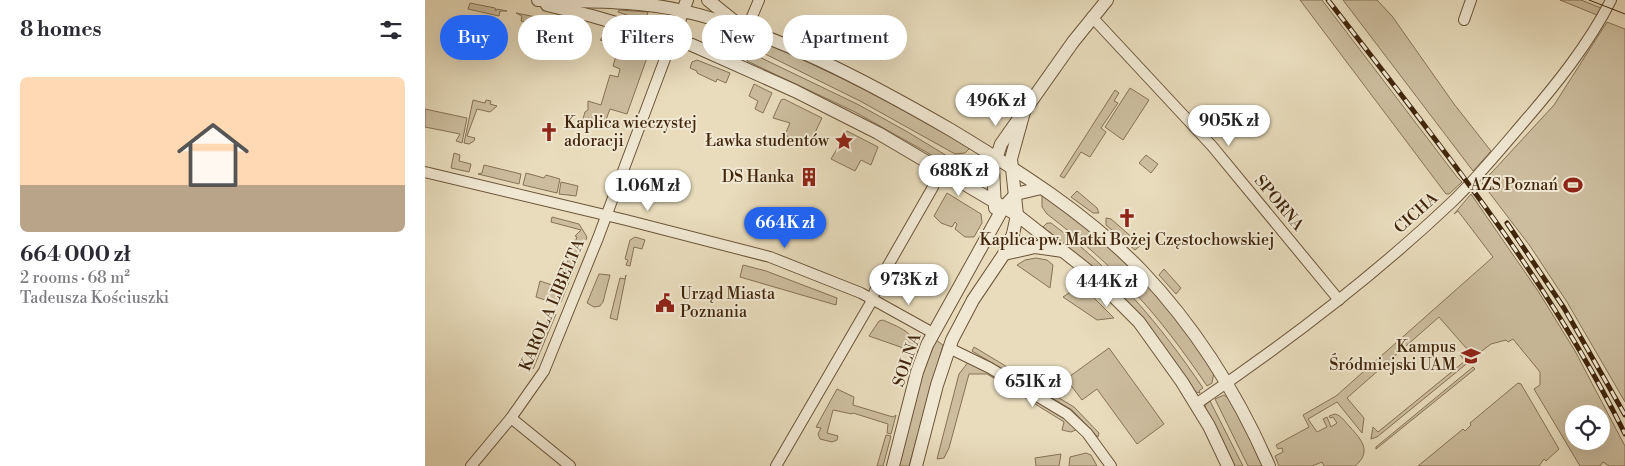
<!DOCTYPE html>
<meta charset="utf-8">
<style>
:root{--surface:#fff;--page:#f7f7f7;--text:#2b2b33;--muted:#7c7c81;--accent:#2563eb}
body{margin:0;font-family:"Libre Bodoni",serif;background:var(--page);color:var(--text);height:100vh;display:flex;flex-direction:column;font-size:19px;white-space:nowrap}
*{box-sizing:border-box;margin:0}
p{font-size:16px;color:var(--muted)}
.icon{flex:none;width:28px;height:28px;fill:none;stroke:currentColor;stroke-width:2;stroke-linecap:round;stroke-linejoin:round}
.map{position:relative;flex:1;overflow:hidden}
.drawer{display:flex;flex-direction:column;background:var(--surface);width:425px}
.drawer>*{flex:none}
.hud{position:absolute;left:15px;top:15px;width:475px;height:45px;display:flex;gap:10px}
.tools{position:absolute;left:1140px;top:405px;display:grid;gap:10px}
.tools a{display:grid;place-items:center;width:45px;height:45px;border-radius:50%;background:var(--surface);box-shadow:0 5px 20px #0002;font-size:25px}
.price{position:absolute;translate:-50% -42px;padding:0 11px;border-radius:18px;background:#fff;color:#222;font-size:16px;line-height:32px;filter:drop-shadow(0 1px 2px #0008)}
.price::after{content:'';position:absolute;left:50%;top:30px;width:15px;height:11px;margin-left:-8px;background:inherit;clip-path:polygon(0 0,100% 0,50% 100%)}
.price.active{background:var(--accent);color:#fff}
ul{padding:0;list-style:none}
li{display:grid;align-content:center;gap:10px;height:265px;padding:0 20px}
li span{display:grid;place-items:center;height:155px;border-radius:8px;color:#555}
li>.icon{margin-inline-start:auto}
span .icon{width:90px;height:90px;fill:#fffc;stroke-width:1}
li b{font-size:21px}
h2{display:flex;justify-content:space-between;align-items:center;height:60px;padding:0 20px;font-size:21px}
.chip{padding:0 18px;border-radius:22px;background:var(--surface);box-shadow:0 5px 20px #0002;font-size:18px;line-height:45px}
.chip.active{background:var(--accent);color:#fff}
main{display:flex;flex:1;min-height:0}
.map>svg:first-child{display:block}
</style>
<main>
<section class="drawer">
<h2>8 homes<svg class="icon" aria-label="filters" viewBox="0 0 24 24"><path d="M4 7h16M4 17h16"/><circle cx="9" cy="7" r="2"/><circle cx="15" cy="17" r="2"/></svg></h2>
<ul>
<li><span style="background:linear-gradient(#ffd9b3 70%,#b9a48a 0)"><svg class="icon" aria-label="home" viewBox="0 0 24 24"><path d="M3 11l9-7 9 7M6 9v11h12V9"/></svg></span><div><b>664 000 zł</b><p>2 rooms · 68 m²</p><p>Tadeusza Kościuszki</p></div></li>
</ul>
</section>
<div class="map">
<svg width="1200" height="466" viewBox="0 0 1200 466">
<rect width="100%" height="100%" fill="#e8dcbc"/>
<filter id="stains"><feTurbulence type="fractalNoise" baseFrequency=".004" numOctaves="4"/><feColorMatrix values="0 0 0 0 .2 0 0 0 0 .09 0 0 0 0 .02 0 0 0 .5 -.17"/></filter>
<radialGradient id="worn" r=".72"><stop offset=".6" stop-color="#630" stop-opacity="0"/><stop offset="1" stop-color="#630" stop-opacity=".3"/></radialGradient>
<!-- green -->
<g fill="#ccbd9e" stroke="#867255" fill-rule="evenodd">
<path d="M875 0H897L1032 177 1037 182 1024 194H1021Z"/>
<path d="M918 0H952L967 16 1029 104 1066 151 1048 171Z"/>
<path d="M1135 0H1156L1176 8 1172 15Z"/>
<path d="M45 3 70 8 71 11 72 9 82 11H75L74 16 43 9Z"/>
<path d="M194 10 223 12 220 21 193 12Z"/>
<path d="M91 13 131 21 129 28 96 21 97 16Z"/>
<path d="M1182 22 1200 29V402L1142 302 1105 246 1057 183 1129 105Z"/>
<path d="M180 34 221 47 224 52 202 114 185 109 178 128 171 126 173 121 163 118 161 123 157 122 160 112 163 110V101L176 105 185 75 193 77 195 69 188 66 194 46 175 40Z"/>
<path d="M331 40C406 70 476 108 545 148L540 153 530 154 435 101 328 48Z"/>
<path d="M326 53 434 105 481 131 537 165 542 175 430 112 322 61Z"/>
<path d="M272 60 305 73 301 83 292 79 291 82 272 73V71L265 68 267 62Z"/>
<path d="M329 84 347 93 338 113 330 109 333 101 324 96Z"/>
<path d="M705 88 724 100 698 140 680 127Z"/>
<path d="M690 90 694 93 689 101 693 103 676 128 681 132 665 157 656 152 639 178 635 176Z"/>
<path d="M359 99 397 118 383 147 360 135 365 123 348 118 356 100Z"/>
<path d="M48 100 60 103 61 100 66 101 65 104 72 106 65 112 52 109 42 136 50 138 49 141 44 144 39 143Z"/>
<path d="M0 109 42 118 37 143 31 141 35 134 0 127Z"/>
<path d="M422 131 453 147 446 165 436 160 430 171 406 159 416 142 419 144 421 139 418 137Z"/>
<path d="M29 153 35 155 34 161 46 164 44 172 26 168Z"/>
<path d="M721 155 733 164 726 173 714 163Z"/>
<path d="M59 165 96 174 94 184 53 174 57 173Z"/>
<path d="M101 173 119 178 121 175 135 179 132 193 98 185Z"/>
<path d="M136 182 153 186 151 196 134 194Z"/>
<path d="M652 191 672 208 674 213H668L646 197Z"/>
<path d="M522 193 556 214 557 223 549 237H540L530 229 532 224 530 222 527 227 516 223 509 216Z"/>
<path d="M1046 194 1113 291 1150 351 1200 446V466H1184L1178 462 1175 466H1155L1109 389 1115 385V372L1088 339 1083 342 1081 340 1066 344 1049 357 1014 317 922 398 939 418 937 433 912 402 883 419 892 432 902 427 898 419 902 417 906 427 912 423 908 417 905 418 904 416 910 414C917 416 920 422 925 427 937 440 947 452 930 466H899L897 462 887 466H854L850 456 858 452 857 448 853 449 851 445 884 427 878 415 911 396 1068 257 1033 211 1029 214ZM1149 414H1176V441H1149Z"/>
<path d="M617 195C652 219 685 245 715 275 744 303 766 339 789 372L787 383 782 386C733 313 691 267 622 214L617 207Z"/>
<path d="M127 217 154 224 162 237 136 302 129 303 111 297 115 281 133 287 152 237 150 236 156 230 126 222Z"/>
<path d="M681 218 686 219 716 245 710 250 681 225Z"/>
<path d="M622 223H626C689 270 734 323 778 388L774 391 775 393 771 392C725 325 683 277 618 227Z"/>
<path d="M210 237 220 240 217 249 209 247 205 266 201 265 203 260 200 259 205 240Z"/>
<path d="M611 258 622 260 628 265 625 288 592 265 600 260Z"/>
<path d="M318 265 341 271 412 298 411 305 315 277Z"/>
<path d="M739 269 756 288 751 294 734 275Z"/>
<path d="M174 274 185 275 178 302 175 306 169 307 162 303Z"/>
<path d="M201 275 192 320 185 318 195 278 200 279Z"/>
<path d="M656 285 689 318 672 320 638 297Z"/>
<path d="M126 312 131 314 108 369 104 367Z"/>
<path d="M458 320C468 325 498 334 484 350L444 336 454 321Z"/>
<path d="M511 340 518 345 484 466H474L499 369Z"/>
<path d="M549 347 649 407 674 433 673 437 647 410 547 351Z"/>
<path d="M684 348 739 424 712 444 672 389 657 400 641 379Z"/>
<path d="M1038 352 1045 361 952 437 946 439 948 427 953 432 1040 361 1035 355Z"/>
<path d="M544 361 632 411 653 429 646 432 637 430 639 422 562 374H544L524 448 519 458 512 459 534 374Z"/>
<path d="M1048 367 1050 369 951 449V447Z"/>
<path d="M1093 383 1096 384 1134 449 1121 461 1119 459 1114 466H993L1038 429 1040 431 1046 425 1045 423Z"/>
<path d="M412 389 429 397 428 405 468 417 471 415 466 434 462 433 463 424 428 413 427 414 408 410 402 433 413 436 412 440 407 442 395 439 393 434 396 428 391 427Z"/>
<path d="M799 395 806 400 838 466H823L790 399Z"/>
<path d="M785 401 818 466H809L781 410 780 405Z"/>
<path d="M461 435 466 436 458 466H452Z"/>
<path d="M661 453 666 455 672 466H644L645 457Z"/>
<path d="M636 454 634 466H611L610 458Z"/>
</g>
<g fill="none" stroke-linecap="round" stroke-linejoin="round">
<!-- minor casing -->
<g stroke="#6b5438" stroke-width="12">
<g id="minor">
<path d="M667 17 787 146 914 300"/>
<path d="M1039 20 1046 0"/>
<path d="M321 31 334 0"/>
<path d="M0 172 201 220 345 257 436 293 508 333"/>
<path d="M524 348 565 368 642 414 662 433 686 466"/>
<path d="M771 404C861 343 948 277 1027 202 1052 178 1075 150 1098 123 1130 86 1164 44 1186 0"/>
<path d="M86 418 145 466"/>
<path d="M46 466 86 418 119 371 173 238 247 40"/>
<path d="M351 466 445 304 453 283 508 187"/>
</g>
</g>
<!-- tertiary casing -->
<g stroke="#6b5438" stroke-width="14">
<g id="tertiary">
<path d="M113 0C160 2 209 0 254 10 348 31 443 82 526 130 594 171 662 214 717 271 771 328 813 395 844 466"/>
<path d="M283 0 314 25"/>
<path d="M122 5 167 16 267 45 370 91 453 133 592 215 662 270 714 322 757 382 784 426 803 466"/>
<path d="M247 40 262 0"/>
<path d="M570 208 568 168 576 144 648 42 682 0"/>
<path d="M579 254 610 247 638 251"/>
<path d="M468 466 492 372 502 345 578 208 591 194 616 188"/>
<path d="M491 466 512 385 527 340 548 300 579 254 588 234 592 215 586 159 599 112"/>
</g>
</g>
<!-- minor -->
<use href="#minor" stroke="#f0e8d3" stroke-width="10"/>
<!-- tertiary -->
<use href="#tertiary" stroke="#f0e8d3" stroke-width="12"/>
<!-- tram -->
<path stroke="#41260c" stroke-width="1" d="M1164 0 1200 14"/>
<!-- rail casing -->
<g stroke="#41260c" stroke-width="5">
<g id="rail">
<path d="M903 0C1010 139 1122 276 1200 434"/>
<path d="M1082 223 1139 308 1200 415"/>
</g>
</g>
<!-- rail -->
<use href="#rail" stroke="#f0e8d3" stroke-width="3" stroke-dasharray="9" stroke-linecap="butt"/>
</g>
<!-- icons -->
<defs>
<g id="church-bare" transform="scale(1.5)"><path d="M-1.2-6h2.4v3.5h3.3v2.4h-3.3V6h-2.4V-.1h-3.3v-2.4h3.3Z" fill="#8f2418" stroke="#f0e8d3" stroke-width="2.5" paint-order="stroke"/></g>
<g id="sight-bare" transform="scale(1.5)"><path d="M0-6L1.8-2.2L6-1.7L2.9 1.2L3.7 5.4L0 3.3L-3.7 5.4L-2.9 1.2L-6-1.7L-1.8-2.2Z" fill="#8f2418" stroke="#f0e8d3" stroke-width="2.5" paint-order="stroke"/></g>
<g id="building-bare" transform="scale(1.5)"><path d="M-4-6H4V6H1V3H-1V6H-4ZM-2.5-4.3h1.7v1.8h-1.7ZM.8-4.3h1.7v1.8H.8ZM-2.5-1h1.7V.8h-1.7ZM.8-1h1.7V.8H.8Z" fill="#8f2418" stroke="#f0e8d3" stroke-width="2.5" paint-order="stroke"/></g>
<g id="stadium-bare" transform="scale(1.5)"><path d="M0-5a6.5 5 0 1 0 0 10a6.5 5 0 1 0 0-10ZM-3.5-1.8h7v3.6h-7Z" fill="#8f2418" stroke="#f0e8d3" stroke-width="2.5" paint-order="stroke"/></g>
<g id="civic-bare" transform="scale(1.5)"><path d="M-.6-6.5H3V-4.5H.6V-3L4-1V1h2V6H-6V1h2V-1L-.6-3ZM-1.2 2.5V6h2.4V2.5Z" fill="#8f2418" stroke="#f0e8d3" stroke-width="2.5" paint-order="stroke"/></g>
<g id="university-bare" transform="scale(1.5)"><path d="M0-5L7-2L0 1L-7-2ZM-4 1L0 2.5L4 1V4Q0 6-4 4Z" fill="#8f2418" stroke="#f0e8d3" stroke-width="2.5" paint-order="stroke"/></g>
</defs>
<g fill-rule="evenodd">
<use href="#church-bare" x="124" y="132"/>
<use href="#sight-bare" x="419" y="141"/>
<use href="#building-bare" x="384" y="177"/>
<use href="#stadium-bare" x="1148" y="185"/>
<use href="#church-bare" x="702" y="218"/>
<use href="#civic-bare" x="240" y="303"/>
<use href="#university-bare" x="1046" y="356"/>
</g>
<g text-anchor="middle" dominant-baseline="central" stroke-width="4" stroke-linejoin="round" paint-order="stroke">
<!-- poi labels -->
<g font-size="16" fill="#41260c" stroke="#f0e8d3" text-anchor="end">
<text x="139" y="123" text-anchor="start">Kaplica wieczystej<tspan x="139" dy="18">adoracji</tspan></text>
<text x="404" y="141">Ławka studentów</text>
<text x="369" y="177">DS Hanka</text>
<text x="1133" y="185">AZS Poznań</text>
<text x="702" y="240" text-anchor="middle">Kaplica pw. Matki Bożej Częstochowskiej</text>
<text x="255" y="294" text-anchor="start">Urząd Miasta<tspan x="255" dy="18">Poznania</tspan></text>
<text x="1031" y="347">Kampus<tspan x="1031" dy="18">Śródmiejski UAM</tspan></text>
</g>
<!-- street labels -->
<g font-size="16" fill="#41260c" stroke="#f0e8d3">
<text transform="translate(854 203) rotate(50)">SPORNA</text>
<text transform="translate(991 213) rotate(-42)">CICHA</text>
<text transform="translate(127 305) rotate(-67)">KAROLA LIBELTA</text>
<text transform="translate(482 360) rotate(-71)">SOLNA</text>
</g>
</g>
<rect width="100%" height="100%" filter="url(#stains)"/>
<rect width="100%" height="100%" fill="url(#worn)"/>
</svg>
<div class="tools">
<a><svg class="icon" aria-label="locate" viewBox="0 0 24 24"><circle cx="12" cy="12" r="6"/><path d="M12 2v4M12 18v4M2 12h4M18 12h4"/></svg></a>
</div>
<b class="price" style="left:571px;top:127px">496K zł</b>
<b class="price" style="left:804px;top:147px">905K zł</b>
<b class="price" style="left:534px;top:197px">688K zł</b>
<b class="price" style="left:223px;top:212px">1.06M zł</b>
<b class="price active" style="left:360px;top:249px">664K zł</b>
<b class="price" style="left:484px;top:306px">973K zł</b>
<b class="price" style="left:682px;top:308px">444K zł</b>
<b class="price" style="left:608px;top:408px">651K zł</b>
<div class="hud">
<a class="chip active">Buy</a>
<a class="chip">Rent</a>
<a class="chip">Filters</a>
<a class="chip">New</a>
<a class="chip">Apartment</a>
</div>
</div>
</main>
